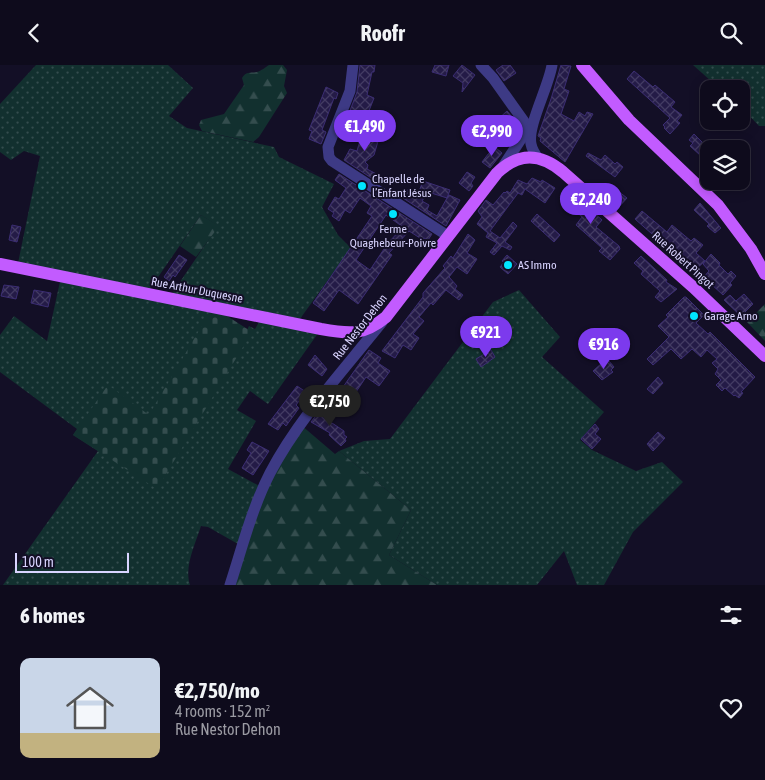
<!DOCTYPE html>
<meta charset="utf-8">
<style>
:root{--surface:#0e0b1c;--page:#1c1929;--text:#f1f3f6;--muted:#9b9ba3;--line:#2e2b3b;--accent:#7c3aed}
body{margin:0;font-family:"Asap Condensed",sans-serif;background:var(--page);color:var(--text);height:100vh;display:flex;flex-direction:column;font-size:19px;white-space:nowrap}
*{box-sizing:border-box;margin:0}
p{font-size:16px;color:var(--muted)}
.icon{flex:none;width:28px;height:28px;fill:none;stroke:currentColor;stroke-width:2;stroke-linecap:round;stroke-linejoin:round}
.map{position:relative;height:520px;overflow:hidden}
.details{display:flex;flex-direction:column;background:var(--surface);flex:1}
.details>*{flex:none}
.fabs{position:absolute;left:700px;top:15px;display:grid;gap:10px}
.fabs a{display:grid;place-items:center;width:50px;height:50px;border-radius:10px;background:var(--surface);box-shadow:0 2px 12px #0003,0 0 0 1px var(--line);font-size:25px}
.scale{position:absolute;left:15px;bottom:12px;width:114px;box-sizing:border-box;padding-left:5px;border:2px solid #d9d4ff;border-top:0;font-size:14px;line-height:18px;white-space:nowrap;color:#d9d4ff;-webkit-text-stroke:4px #130f26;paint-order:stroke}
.price{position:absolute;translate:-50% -42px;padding:0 11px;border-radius:18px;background:var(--accent);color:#fff;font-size:16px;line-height:32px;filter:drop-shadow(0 1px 2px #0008)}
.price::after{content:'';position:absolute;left:50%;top:30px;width:15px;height:11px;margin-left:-8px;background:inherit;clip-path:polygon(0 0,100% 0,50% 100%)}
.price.current{background:#222;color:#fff}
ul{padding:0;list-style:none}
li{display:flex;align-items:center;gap:15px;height:125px;padding:0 20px}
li+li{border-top:1px solid var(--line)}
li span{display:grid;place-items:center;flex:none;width:140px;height:100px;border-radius:10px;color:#555}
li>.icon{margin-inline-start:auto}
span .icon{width:60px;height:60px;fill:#fffc;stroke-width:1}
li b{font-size:21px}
h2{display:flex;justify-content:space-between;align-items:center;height:60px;padding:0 20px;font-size:21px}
header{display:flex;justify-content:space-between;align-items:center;height:65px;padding:0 20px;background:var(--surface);font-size:22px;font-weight:700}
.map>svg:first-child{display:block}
</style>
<header><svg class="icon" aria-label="back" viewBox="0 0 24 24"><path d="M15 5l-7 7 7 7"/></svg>Roofr<svg class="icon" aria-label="search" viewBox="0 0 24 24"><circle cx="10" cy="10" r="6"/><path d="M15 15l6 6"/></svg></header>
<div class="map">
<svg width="765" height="520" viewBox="0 0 765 520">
<defs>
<pattern id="grass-dots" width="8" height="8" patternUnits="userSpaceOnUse" patternTransform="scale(1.25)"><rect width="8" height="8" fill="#12302f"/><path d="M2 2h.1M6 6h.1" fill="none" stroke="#344d4e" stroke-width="1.8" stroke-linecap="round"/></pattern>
<pattern id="forest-firs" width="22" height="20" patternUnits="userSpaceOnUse" patternTransform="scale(1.25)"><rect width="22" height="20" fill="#12302f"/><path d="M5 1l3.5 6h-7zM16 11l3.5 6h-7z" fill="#344d4e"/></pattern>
<pattern id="cemetery-stones" width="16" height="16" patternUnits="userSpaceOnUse" patternTransform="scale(1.25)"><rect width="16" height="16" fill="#12302f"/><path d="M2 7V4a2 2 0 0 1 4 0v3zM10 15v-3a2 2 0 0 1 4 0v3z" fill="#344d4e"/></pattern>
<pattern id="building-cross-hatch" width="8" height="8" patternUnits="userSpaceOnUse" patternTransform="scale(1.25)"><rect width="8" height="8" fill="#241b47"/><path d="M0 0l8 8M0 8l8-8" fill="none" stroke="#433b63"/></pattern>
</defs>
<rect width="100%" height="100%" fill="#130f26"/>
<!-- grass -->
<g fill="url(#grass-dots)" fill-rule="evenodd">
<path d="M36 0H168L193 23 169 51 187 63 274 82 279 92 334 119 322 142 338 170 351 183 297 258 321 264 268 339 250 326 237 345 256 356 228 404 263 423 238 479 208 462 201 461C195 480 184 501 190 520H3L98 386 73 370 77 364 0 307V270L14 251 47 276 61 212 17 203 40 91 24 86 11 95 0 87V39ZM201 150 218 161 169 233 147 228ZM217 243 262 252 255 264 249 261 247 265 251 267 187 373Z"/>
<path d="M693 0H765V61H759L741 42V24H720Z"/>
<path d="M519 225 560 272 542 292 604 347 580 375 592 385 636 406 662 397 683 417 633 467 604 520H577L564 486 537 520H437L389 490 411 445 339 386 364 376 390 374 493 237Z"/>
</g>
<!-- forest -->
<g fill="url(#forest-firs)">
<path d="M269 0H283L287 5 284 21 287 28 259 72 253 77 202 66 199 60 201 55 224 49 244 20 242 13C246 6 250 8 257 7 261 6 266 2 269 0Z"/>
<path d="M201 150 219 161 196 192 180 181Z"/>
<path d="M765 239V276L747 257Z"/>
<path d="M301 360 335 389 339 386 411 445 389 490 437 520H230L259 432Z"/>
</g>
<!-- cemetery -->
<path fill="url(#cemetery-stones)" d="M213 242 252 267 157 424 73 370 108 320 149 350Z"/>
<!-- building -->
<g fill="url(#building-cross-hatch)" stroke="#3b2d73" fill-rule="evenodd">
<path d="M360 0H375L374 7H372L367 30 374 33 365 56 348 51 357 27Z"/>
<path d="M435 0H449L446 11 432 7Z"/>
<path d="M462 0 475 10 462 27 463 18 453 11Z"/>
<path d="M503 0H510L516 8 504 16 496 5Z"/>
<path d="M561 0 571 1 564 24 569 26 561 49 574 56 579 47 585 51 587 47 593 49 565 97 540 76 541 73 538 71 551 34Z"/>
<path d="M634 6 653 22 655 20 675 37 671 42 682 50 677 56 680 58 670 69 664 63 665 62 663 60 670 53 627 14Z"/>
<path d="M326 22 338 28 336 34 334 33 322 65 326 67 321 79 309 74 312 66 309 65Z"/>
<path d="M507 46 513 53 489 79 484 74 491 66 486 61 492 54 495 57Z"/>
<path d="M364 61 381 66 374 90 365 97 368 100 367 104 382 112 379 118 344 95 350 84 357 86Z"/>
<path d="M694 69 708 83 701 91 690 81 693 78 689 75Z"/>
<path d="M496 83 502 88 490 103 482 97 492 84Z"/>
<path d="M588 88 601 95 605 90 615 99 617 97 623 102 615 112 586 91Z"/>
<path d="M467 107 475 112 471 118 473 121 469 126 459 118Z"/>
<path d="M339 109 432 169 428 175 424 173 423 175 409 166 389 188 392 190 358 239 339 225 324 246 313 238 372 151 367 148 371 141 360 133 350 148 345 145 339 156 332 151 334 148 328 144 335 132 339 134 346 123 335 115ZM386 150 403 162 388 178 370 205 356 195Z"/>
<path d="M532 113 541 117 542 115 555 123 545 138 525 124 522 130 518 128 490 166 500 173 513 157 517 161 505 177 512 182 510 185 502 181 494 190 490 187 497 178 486 172 488 168 477 159 482 152 478 146 486 135 493 140 504 127 505 128 507 126 510 128 518 115 527 119Z"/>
<path d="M423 116 450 125 447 133 449 130 460 135 446 161 403 133 409 123 418 129ZM428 127 447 133 437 151 427 145 429 140 422 136Z"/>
<path d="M567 123 602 155 596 162 619 181 620 184 610 195 599 186 602 183 576 160 582 152 560 132Z"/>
<path d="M618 126 627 133 619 142 611 135Z"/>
<path d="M700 138 720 162 721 163 715 168 707 161 709 159 694 145Z"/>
<path d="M642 146 667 167 672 160 691 176 694 173 703 180 696 188 705 196 694 206 635 154Z"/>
<path d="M537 149 560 170 554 177 531 156Z"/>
<path d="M12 160 21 162 17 177 9 175Z"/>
<path d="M468 169 475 175 467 188 477 194 467 209 457 202 449 212 457 221 455 224 463 230 459 235 446 225 433 240 431 238 419 252 424 256 413 269 419 273 411 285 403 280 395 293 382 286 423 232V228L445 203 443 201 451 191 453 193Z"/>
<path d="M711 189 720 198 719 200 728 209 731 206 736 211 730 218 732 220 723 230 710 218 708 220 702 214 709 206 703 199Z"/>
<path d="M179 190 187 195 175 212 173 210 169 216 164 212Z"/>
<path d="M507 190 517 199 508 209 500 202 504 197 502 196Z"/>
<path d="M641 191 667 215 666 217 677 224 661 237 655 232 660 226 641 209 643 206 634 198Z"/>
<path d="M4 220 19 222 16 234 1 231Z"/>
<path d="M34 225 51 228 48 242 31 238Z"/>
<path d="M744 229 753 239 745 247 748 249 744 254 724 235 730 230 736 236Z"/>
<path d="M684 232H686L704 250 696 258 708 269 710 267 755 312 741 327 743 328 739 333 735 330 734 331 725 323 722 326 716 320 721 315 715 309 718 304 712 298 717 294 707 285 701 292 692 284 681 294 671 284 653 300 647 294 669 272 658 261 668 252 666 250Z"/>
<path d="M369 285 381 293 378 298 390 306 379 321 366 312 352 333 349 331 345 337 336 332Z"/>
<path d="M491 285 495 292 481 302 476 294Z"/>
<path d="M315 290 327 304 322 311 308 300Z"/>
<path d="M609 296 614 302 611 305 613 307 602 315 593 306 603 297 605 299Z"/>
<path d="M658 312 663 318 653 329 647 324Z"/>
<path d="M297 321 306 327 296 340 299 343 286 361 283 358 278 365 268 359Z"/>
<path d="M320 345 332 353 329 356 344 366V370L347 372 345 374 346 376 341 381 329 370 330 368 311 357Z"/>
<path d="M595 359 599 364 595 369 601 374 592 384 581 374Z"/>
<path d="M658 367 665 373 653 386 647 379Z"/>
<path d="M252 377 269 386 253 410 242 403 251 388 247 385Z"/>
</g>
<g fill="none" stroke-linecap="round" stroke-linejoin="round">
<!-- minor -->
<g stroke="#3d3a85" stroke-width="11">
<path d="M353 0 350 26 328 82 329 92 332 96 448 171"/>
<path d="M481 0 493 13 530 65"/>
<path d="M538 93C535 89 532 84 531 79 527 61 549 21 552 0"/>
<path d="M502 103 525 68 530 65"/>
<path d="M230 520C242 483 252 443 270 408 299 353 343 306 382 257"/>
</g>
<!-- major -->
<g stroke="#c25bff" stroke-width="12">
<path d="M582 0 629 55 718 140 751 184 765 209"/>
<path d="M0 199 321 264C349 269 363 271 386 252L497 108C519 87 540 88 563 107L693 222 765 291"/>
</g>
</g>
<!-- markers -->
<g fill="#00e5ff" stroke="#130f26" stroke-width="2">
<circle cx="362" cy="121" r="5"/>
<circle cx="393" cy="149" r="5"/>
<circle cx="508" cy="200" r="5"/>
<circle cx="694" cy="251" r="5"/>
</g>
<g text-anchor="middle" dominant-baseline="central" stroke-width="4" stroke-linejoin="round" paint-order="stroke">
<!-- poi labels -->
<g font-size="12" fill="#d9d4ff" stroke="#130f26" text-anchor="start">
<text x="372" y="114">Chapelle de<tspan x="372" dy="14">l’Enfant Jésus</tspan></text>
<text x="393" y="164" text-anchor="middle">Ferme<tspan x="393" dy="14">Quaghebeur-Poivre</tspan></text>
<text x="518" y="200">AS Immo</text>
<text x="704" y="251">Garage Arno</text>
</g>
<!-- street labels -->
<g font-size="12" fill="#d9d4ff" stroke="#130f26">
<text transform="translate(683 195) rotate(42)">Rue Robert Pingot</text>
<text transform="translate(197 225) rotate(11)">Rue Arthur Duquesne</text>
<text transform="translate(360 262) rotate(-52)">Rue Nestor Dehon</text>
</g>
</g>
</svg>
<div class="fabs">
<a><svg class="icon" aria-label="locate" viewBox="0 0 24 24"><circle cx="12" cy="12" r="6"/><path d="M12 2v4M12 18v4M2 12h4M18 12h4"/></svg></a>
<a><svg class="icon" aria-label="layers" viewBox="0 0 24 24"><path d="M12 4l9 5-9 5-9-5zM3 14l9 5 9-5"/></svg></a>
</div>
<div class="scale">100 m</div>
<b class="price" style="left:365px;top:87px">€1,490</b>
<b class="price" style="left:492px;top:92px">€2,990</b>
<b class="price" style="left:591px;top:160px">€2,240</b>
<b class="price" style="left:486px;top:293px">€921</b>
<b class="price" style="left:604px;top:305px">€916</b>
<b class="price current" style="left:330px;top:362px">€2,750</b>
</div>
<section class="details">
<h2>6 homes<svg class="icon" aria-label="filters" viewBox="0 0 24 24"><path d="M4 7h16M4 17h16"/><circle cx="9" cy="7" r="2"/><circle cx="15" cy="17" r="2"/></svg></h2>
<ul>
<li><span style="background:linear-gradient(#c9d6e8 75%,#c2b280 0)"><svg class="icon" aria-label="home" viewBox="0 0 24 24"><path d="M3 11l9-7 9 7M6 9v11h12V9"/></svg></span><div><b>€2,750/mo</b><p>4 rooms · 152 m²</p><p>Rue Nestor Dehon</p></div><svg class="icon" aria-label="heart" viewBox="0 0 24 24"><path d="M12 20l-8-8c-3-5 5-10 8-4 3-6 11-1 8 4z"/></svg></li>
</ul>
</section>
